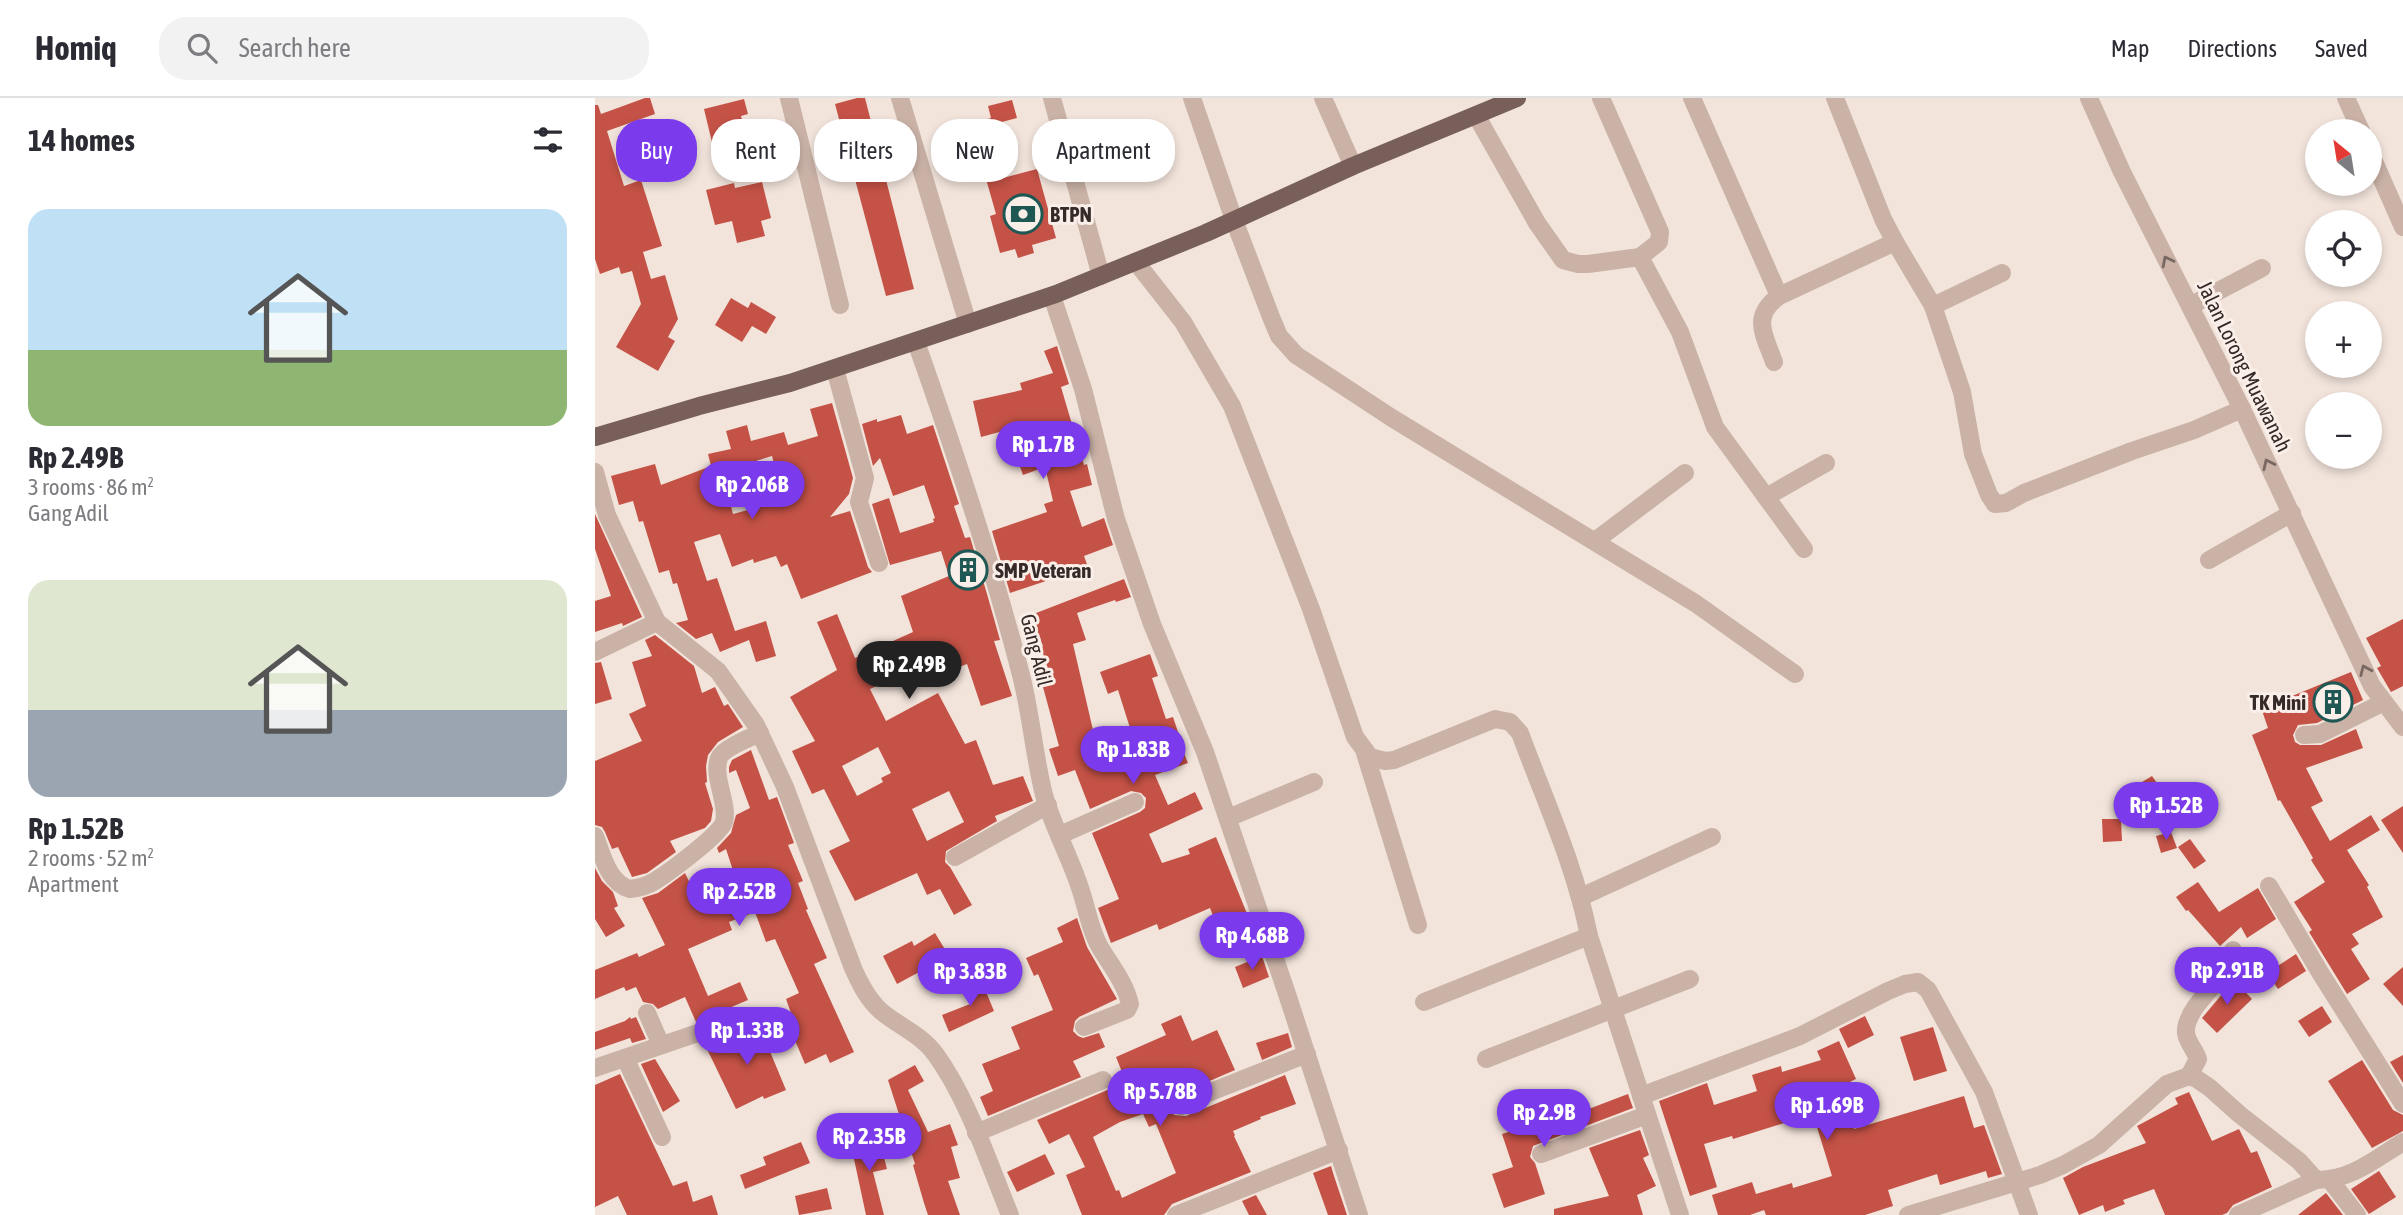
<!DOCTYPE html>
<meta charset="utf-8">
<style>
:root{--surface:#fff;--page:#f2f2f3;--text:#2b2b33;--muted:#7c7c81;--line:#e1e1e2;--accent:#7c3aed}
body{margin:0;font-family:"Asap Condensed",sans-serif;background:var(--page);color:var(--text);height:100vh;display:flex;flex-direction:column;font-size:26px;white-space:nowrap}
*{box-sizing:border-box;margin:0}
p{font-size:23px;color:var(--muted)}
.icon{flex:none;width:38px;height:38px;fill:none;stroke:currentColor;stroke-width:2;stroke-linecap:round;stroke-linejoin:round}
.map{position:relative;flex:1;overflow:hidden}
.sheet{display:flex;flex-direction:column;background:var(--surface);width:595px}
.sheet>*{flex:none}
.banner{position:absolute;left:21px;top:21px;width:665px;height:63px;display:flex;gap:14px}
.needle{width:46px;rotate:330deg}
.fabs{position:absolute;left:1710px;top:21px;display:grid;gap:14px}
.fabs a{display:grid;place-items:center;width:77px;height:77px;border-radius:50%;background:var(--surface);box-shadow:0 4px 10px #0003;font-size:35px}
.price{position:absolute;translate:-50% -60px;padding:0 16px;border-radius:24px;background:var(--accent);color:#fff;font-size:23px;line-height:46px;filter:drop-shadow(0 2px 4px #0008)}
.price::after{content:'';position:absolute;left:50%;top:42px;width:21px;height:16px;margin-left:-10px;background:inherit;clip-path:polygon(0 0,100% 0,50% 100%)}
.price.selected{background:#222;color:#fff}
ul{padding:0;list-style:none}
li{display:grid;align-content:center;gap:14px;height:371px;padding:0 28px}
li span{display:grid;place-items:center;height:217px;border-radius:21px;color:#555}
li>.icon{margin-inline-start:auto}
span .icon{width:126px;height:126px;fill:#fffc;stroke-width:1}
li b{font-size:30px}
h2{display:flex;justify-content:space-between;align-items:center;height:84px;padding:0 28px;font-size:30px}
.tag{padding:0 24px;border-radius:28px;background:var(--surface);box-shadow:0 4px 10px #0003;font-size:24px;line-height:63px}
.tag.selected{background:var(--accent);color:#fff}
header{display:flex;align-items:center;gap:42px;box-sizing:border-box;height:98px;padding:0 35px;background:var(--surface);border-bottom:2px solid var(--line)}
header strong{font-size:33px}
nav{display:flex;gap:38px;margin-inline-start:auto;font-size:24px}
.search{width:490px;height:63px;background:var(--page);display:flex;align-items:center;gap:18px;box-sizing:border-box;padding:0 24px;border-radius:28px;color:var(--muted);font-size:26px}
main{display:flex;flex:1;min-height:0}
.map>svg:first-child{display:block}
</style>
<header>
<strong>Homiq</strong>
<div class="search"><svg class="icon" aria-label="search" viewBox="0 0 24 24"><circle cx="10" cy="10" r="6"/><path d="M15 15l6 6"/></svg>Search here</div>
<nav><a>Map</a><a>Directions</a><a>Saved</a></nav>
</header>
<main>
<section class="sheet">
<h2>14 homes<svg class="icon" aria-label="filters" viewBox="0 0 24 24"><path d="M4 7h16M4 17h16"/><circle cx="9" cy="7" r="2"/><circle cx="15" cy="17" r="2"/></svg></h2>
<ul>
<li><span style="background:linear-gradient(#bfe0f5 65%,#8fb573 0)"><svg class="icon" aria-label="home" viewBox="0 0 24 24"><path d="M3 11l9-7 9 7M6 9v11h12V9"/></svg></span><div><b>Rp 2.49B</b><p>3 rooms · 86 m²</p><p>Gang Adil</p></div></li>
<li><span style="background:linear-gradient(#dfe7d0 60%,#9aa5b1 0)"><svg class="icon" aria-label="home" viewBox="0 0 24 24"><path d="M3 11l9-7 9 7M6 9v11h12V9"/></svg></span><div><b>Rp 1.52B</b><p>2 rooms · 52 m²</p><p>Apartment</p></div></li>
</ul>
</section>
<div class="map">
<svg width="1808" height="1117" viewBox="0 0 1808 1117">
<rect width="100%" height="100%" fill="#f2e4db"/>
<!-- building -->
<g fill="#c55246" fill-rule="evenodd">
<path d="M50 0H55L60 16 12 33 29 88 46 82 67 148 48 154 56 181 70 177 83 221 73 239 80 243 63 273 21 249 46 206 37 173 26 176 24 169 5 176 0 161V7H3L6 16Z"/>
<path d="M262 0H270L319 191 291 198 240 6Z"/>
<path d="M149 1 153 16 146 18 151 38 144 40 148 54 121 61 109 11Z"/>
<path d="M417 2 422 20 403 25 407 40 398 42 408 80 442 71 461 140 437 147 439 155 423 160 420 151 405 155 395 118 401 116 385 60 373 63 364 29 396 20 393 8Z"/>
<path d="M167 84 176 120 166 123 170 138 142 145 137 123 120 127 111 92 139 85 140 90Z"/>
<path d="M136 200 153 210 156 204 181 219 171 236 157 228 147 244 120 227Z"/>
<path d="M462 248 474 286 466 289 489 367 492 366 497 387 475 393 487 429 509 420 518 447 489 458 493 469 415 495 397 433 452 414 449 406 458 403 450 369 428 377 412 332 386 339 378 303 427 292 425 285 458 275 449 253Z"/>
<path d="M237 305 258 380 254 396 235 419 255 413 273 469 277 474 206 501 192 466 186 469 181 458 159 465 158 461 137 469 125 436 99 444 112 483 122 480 140 533 171 523 181 558 161 564 154 542 125 554 117 535 101 541 81 525 93 522 82 485 78 486 74 472 64 475 48 423 44 424 38 403 24 407 16 378 60 366 66 387 90 378 116 368 113 356 136 351 131 333 152 327 156 343 189 334 193 347 223 338 215 311ZM177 358 187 394 169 398 171 407 138 416 130 385 135 384 132 372Z"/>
<path d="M306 317 312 336 338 327 364 406 359 408 370 440 375 439 392 496 405 542 399 543 417 598 386 608 372 566 337 579 333 565 275 591 291 623 343 595 370 646 381 642 398 687 428 678 438 703 400 718 402 723 351 753 350 764 355 769 377 807 359 817 345 791 332 797 322 775 260 803 234 753 255 743 229 691 217 696 197 653 220 643 195 599 242 572 222 524 242 516 260 560 318 534 306 498 354 478 346 453 295 467 277 406 294 400 305 435 339 424 338 421 340 420 329 387 298 398 285 360 278 368 267 326 282 321V324ZM283 649 296 675 286 680 288 684 262 698 247 668ZM354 693 369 724 332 743 317 711Z"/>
<path d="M0 416 47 519 28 528 27 525 0 534V503L16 498 0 451Z"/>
<path d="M529 481 536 499 521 504 520 502 482 515 491 542 478 546 498 632 495 633 507 674 537 662 527 633 535 630 523 592 513 596 505 574 555 556 563 578 557 580 571 621 578 619 584 637 582 638 593 665 560 677 573 707 600 694 608 711 554 736 567 765 595 756 593 751 621 739 657 828 627 840 615 810 564 832 562 826 516 845 503 810 524 801 497 735 545 714 550 710 551 700 546 695 536 693 495 711 480 672 463 678 454 651 464 648 448 589 458 586 446 549 448 548 436 517Z"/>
<path d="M1808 521V588L1796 594 1782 570 1786 568 1771 540Z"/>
<path d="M60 537 99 568 107 595 120 589 129 608 133 606 148 629 123 644 113 657 111 668 112 684 110 685 118 711 116 723 110 730 75 743 81 754 52 775 37 779 23 749 17 751 10 734 7 729 0 727V663L47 643 34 616 51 608 37 564 57 558 50 542Z"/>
<path d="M6 564 17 601 0 606V565Z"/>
<path d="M1756 574 1768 602 1722 625 1703 627 1698 637 1700 644 1705 647H1726L1761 631 1768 650 1711 670 1728 703 1716 709 1735 743 1776 717 1785 732 1752 752 1774 787 1772 789 1788 819 1757 836 1764 846 1756 851 1775 881 1752 896 1714 834 1717 832 1699 804 1730 784 1716 762 1718 760 1685 702 1683 703 1657 637 1673 630 1664 604 1688 596 1690 601Z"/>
<path d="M156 652 174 702 182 699 199 745 193 747 208 783 203 785 213 811 211 812 232 860 219 866 259 954 235 965 231 956 210 966 199 940 204 938 196 919 197 918 191 901 204 895 180 841 171 844 160 814 134 824 137 832 93 851 113 898 145 884 153 902 101 924 90 899 63 911 58 906 48 904 41 889 31 893 29 889 0 901V872L42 855 44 859 70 847 47 800 63 795 90 775 105 806 130 795 129 790 142 785 131 751 124 755 122 750 136 735 141 717 155 710 141 672 134 675V669L137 662Z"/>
<path d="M1557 678 1567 692 1551 701 1542 687Z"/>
<path d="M1808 708V755L1786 722Z"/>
<path d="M1507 721H1526L1527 743 1508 744Z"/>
<path d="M1576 734 1582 750 1566 755 1561 738Z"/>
<path d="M1595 741 1611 763 1599 771 1583 749Z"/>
<path d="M0 770 7 783 18 794 23 808 19 810 30 828 11 839 0 821Z"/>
<path d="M1603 784 1624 814 1663 790 1681 821 1652 840 1646 829 1625 848 1593 812 1591 813 1581 799Z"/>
<path d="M482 820 492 849 522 901 484 919 480 923 478 933 483 938 488 940 504 935 510 949 478 963 486 979 393 1018 385 999 398 993 387 966 425 951 416 929 458 912 443 876 439 878 431 860 468 844 462 830Z"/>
<path d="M340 835 354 858 302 886 288 858 317 843 319 848Z"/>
<path d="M1701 856 1711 873 1683 891 1672 875Z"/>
<path d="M667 858 674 879 648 890 640 869Z"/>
<path d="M1808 869V908L1788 886Z"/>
<path d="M1639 882 1657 901 1622 935 1607 920Z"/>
<path d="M387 884 399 913 354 934 347 917 375 906 369 892Z"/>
<path d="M1727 908 1737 924 1714 939 1703 923Z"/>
<path d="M586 917 597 943 622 932 640 972 580 998 575 1007 579 1017 591 1018 690 977 701 1006 665 1019 666 1021 638 1033 640 1037 639 1038 656 1074 577 1106 569 1117H487L471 1077 490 1069 474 1036 454 1046 442 1022 531 984 521 959 571 937 566 926ZM548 1016 554 1029 561 1026 581 1075 527 1100 524 1092 521 1093 498 1039 525 1024Z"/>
<path d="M1270 918 1279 937 1253 950 1244 931Z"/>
<path d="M35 919 36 921 41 919 51 941 37 945 35 940 0 952V934L30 923Z"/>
<path d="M164 927 191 992 169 1001 168 998 141 1011 111 949Z"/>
<path d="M1338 929 1352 973 1319 983 1305 939Z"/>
<path d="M693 935 697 949 667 962 661 945Z"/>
<path d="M1244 943 1261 981 1232 995 1239 1020 1254 1015 1259 1031 1369 998 1379 1030 1389 1027 1407 1076 1393 1080 1391 1073 1345 1087 1342 1076 1293 1092 1298 1108 1270 1117H1171L1169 1112 1155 1117H1123L1117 1097 1157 1084 1161 1096 1197 1085 1198 1090 1237 1078 1218 1016 1138 1041 1137 1038 1109 1046 1122 1089 1095 1098 1064 1003 1112 985 1119 1007 1162 993 1157 977 1186 968 1187 974 1226 962 1222 953Z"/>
<path d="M1808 957V985L1795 964Z"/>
<path d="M60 961 85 1003 68 1014 46 966Z"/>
<path d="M1767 962 1798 1012 1808 1017V1033L1777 1050 1733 983Z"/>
<path d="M320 967 329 983 313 992 333 1034 355 1026 363 1047 356 1049 365 1080 353 1083 365 1117H333L329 1105 318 1067 320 1066 293 982Z"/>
<path d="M25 976 78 1088 92 1083 98 1104 117 1097 123 1117H32L23 1098 0 1109V987Z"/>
<path d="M1594 994 1617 1043 1644 1031 1656 1055 1662 1053 1677 1089 1638 1107 1632 1115 1627 1117H1570L1559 1091 1528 1102 1530 1106 1510 1114 1508 1107 1484 1117 1468 1080 1488 1069 1551 1045 1542 1028 1583 1006 1580 1000Z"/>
<path d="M1033 996 1038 1010 938 1048 935 1059 940 1065 950 1096 909 1110 897 1076 918 1069 907 1036 961 1019V1020L990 1010 991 1012Z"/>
<path d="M1045 1032 1054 1057 1048 1060 1061 1088 1042 1097 1048 1117H959V1111L1014 1098 994 1050Z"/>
<path d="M284 1040 292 1071 278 1074 289 1117H271L256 1047Z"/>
<path d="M206 1044 215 1065 150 1091 145 1077 171 1067 168 1059Z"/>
<path d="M450 1056 460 1076 422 1094 412 1074Z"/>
<path d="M736 1068 739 1078 752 1117H733L718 1075Z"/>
<path d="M1784 1073 1801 1099 1774 1116 1756 1091Z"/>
<path d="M232 1090 237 1111 204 1117 200 1098Z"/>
<path d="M1731 1095 1748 1117H1703Z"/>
<path d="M661 1097 672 1117H654L647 1103Z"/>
</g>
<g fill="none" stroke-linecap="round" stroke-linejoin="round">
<!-- minor -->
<g stroke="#cab2a7" stroke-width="18">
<path d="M194 0 245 207"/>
<path d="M305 0 373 226"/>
<path d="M457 0 506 178"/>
<path d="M597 0 639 122 676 219 684 238 701 257 797 320 1100 505 1200 576"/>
<path d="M728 0 758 68"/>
<path d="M1006 0 1065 134 1064 144 1045 159 1085 234 1120 329 1209 451"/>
<path d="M1097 0 1184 198"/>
<path d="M1494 0 1527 74 1647 311 1777 588 1808 629"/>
<path d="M1751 0 1766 33"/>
<path d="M881 17 942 125 968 162 983 166H993L1045 159"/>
<path d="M1774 52 1808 129"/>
<path d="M1300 144 1338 208 1367 294 1378 356 1394 397 1400 406 1411 405 1429 395 1537 353 1599 332 1647 311"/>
<path d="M541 164 588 224 637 308 716 511 760 639 775 659 790 663 799 662 900 621 915 624 925 635C950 703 980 767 994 838L1085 1117"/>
<path d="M457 198 488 291 521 421 557 526 610 654 692 896 764 1117"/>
<path d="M1338 208 1407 175"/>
<path d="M1595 208 1667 170"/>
<path d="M321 244C360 354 397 464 426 577 436 616 439 657 449 697 458 729 475 759 485 790 492 810 495 833 506 851 517 869 530 885 535 906L532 912 489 929"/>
<path d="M1179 264C1169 236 1156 219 1184 198L1300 144 1288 121 1240 0"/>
<path d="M240 271 270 380 264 404 284 465"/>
<path d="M0 374 12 417 62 524 123 573 161 627 190 689 258 870C265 886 273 902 287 914 305 929 327 937 341 957 373 1001 394 1066 415 1117"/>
<path d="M1171 399 1231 365"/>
<path d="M1000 443 1090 375"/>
<path d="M1614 462 1697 415"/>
<path d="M0 554 62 524"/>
<path d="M1709 637 1725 636 1789 604"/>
<path d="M770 655 823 827"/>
<path d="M633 720 719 684"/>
<path d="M465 737 540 704"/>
<path d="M0 738C7 756 13 785 35 791 44 790 52 788 60 783 73 775 126 736 129 724 134 706 117 679 124 660 127 651 156 639 165 635"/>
<path d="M360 759 453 707"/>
<path d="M1674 788 1726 876 1808 1006"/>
<path d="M986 799 1117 739"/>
<path d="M829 904 994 838"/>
<path d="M52 915 66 947"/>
<path d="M30 960 67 1039"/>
<path d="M891 961 1095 881"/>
<path d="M0 970 135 924"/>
<path d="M1594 978 1603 961C1600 952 1592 944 1591 935 1589 912 1625 883 1638 865V852"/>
<path d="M1046 998 1205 938 1293 893 1310 886 1323 884 1333 892 1389 994 1434 1117"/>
<path d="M586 1008 608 997 712 956"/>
<path d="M381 1035 508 982"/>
<path d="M946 1056 1052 1017"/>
<path d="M1735 1082 1762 1117"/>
<path d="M581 1117 744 1052"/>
<path d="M1313 1117 1445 1077 1468 1067 1504 1047 1572 986 1594 978 1602 981 1615 990 1644 1016 1704 1063 1721 1082C1756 1082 1779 1062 1808 1044"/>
<path d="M1643 1117 1721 1082"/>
</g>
<!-- major -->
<path stroke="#785f59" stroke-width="18" d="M0 339 104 308 195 285 461 196 611 135 758 68 922 0"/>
</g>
<!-- one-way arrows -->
<defs><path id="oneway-chevron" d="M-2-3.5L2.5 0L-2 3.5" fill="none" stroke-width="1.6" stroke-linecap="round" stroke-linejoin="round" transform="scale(1.75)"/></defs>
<g stroke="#796761">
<use href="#oneway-chevron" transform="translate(1572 163) rotate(-117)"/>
<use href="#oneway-chevron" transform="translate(1673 366) rotate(-115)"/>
<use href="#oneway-chevron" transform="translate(1770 572) rotate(-114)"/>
</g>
<!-- icons -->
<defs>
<g id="bank-ring" transform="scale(2.0125)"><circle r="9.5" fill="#f9efe8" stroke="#1e5753" stroke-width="1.5"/><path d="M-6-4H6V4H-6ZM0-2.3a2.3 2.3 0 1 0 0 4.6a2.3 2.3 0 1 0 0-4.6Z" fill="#1e5753"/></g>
<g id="building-ring" transform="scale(2.0125)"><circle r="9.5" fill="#f9efe8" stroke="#1e5753" stroke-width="1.5"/><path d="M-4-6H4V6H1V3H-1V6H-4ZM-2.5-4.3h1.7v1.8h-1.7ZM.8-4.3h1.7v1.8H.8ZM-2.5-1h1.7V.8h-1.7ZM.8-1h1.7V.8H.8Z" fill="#1e5753"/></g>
</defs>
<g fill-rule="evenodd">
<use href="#bank-ring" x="428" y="116"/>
<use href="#building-ring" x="373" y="472"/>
<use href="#building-ring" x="1738" y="604"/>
</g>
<g text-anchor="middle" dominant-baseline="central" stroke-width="6" stroke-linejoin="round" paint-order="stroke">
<!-- poi labels -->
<g font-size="21" font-weight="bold" fill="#362a28" stroke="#f9efe8" text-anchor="start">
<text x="455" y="116">BTPN</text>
<text x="400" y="472">SMP Veteran</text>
<text x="1711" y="604" text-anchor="end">TK Mini</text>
</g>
<!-- street labels -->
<g font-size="21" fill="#362a28" stroke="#f9efe8">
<text transform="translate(1650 268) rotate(64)">Jalan Lorong Muawanah</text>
<text transform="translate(442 552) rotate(76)">Gang Adil</text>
</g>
</g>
</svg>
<div class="fabs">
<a><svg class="needle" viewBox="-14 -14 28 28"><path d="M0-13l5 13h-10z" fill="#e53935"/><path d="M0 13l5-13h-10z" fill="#7c7c81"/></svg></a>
<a><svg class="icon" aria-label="locate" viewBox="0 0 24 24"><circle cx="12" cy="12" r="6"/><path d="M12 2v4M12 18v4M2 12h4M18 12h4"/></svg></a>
<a>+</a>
<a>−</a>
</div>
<b class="price" style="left:448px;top:383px">Rp 1.7B</b>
<b class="price" style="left:157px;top:423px">Rp 2.06B</b>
<b class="price selected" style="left:314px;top:603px">Rp 2.49B</b>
<b class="price" style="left:538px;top:688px">Rp 1.83B</b>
<b class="price" style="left:1571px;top:744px">Rp 1.52B</b>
<b class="price" style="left:144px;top:830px">Rp 2.52B</b>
<b class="price" style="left:657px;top:874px">Rp 4.68B</b>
<b class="price" style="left:1632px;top:909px">Rp 2.91B</b>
<b class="price" style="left:375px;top:910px">Rp 3.83B</b>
<b class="price" style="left:152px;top:969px">Rp 1.33B</b>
<b class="price" style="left:565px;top:1030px">Rp 5.78B</b>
<b class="price" style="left:1232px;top:1044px">Rp 1.69B</b>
<b class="price" style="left:949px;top:1051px">Rp 2.9B</b>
<b class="price" style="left:274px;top:1075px">Rp 2.35B</b>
<div class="banner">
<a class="tag selected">Buy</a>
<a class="tag">Rent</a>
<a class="tag">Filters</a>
<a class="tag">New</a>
<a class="tag">Apartment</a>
</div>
</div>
</main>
